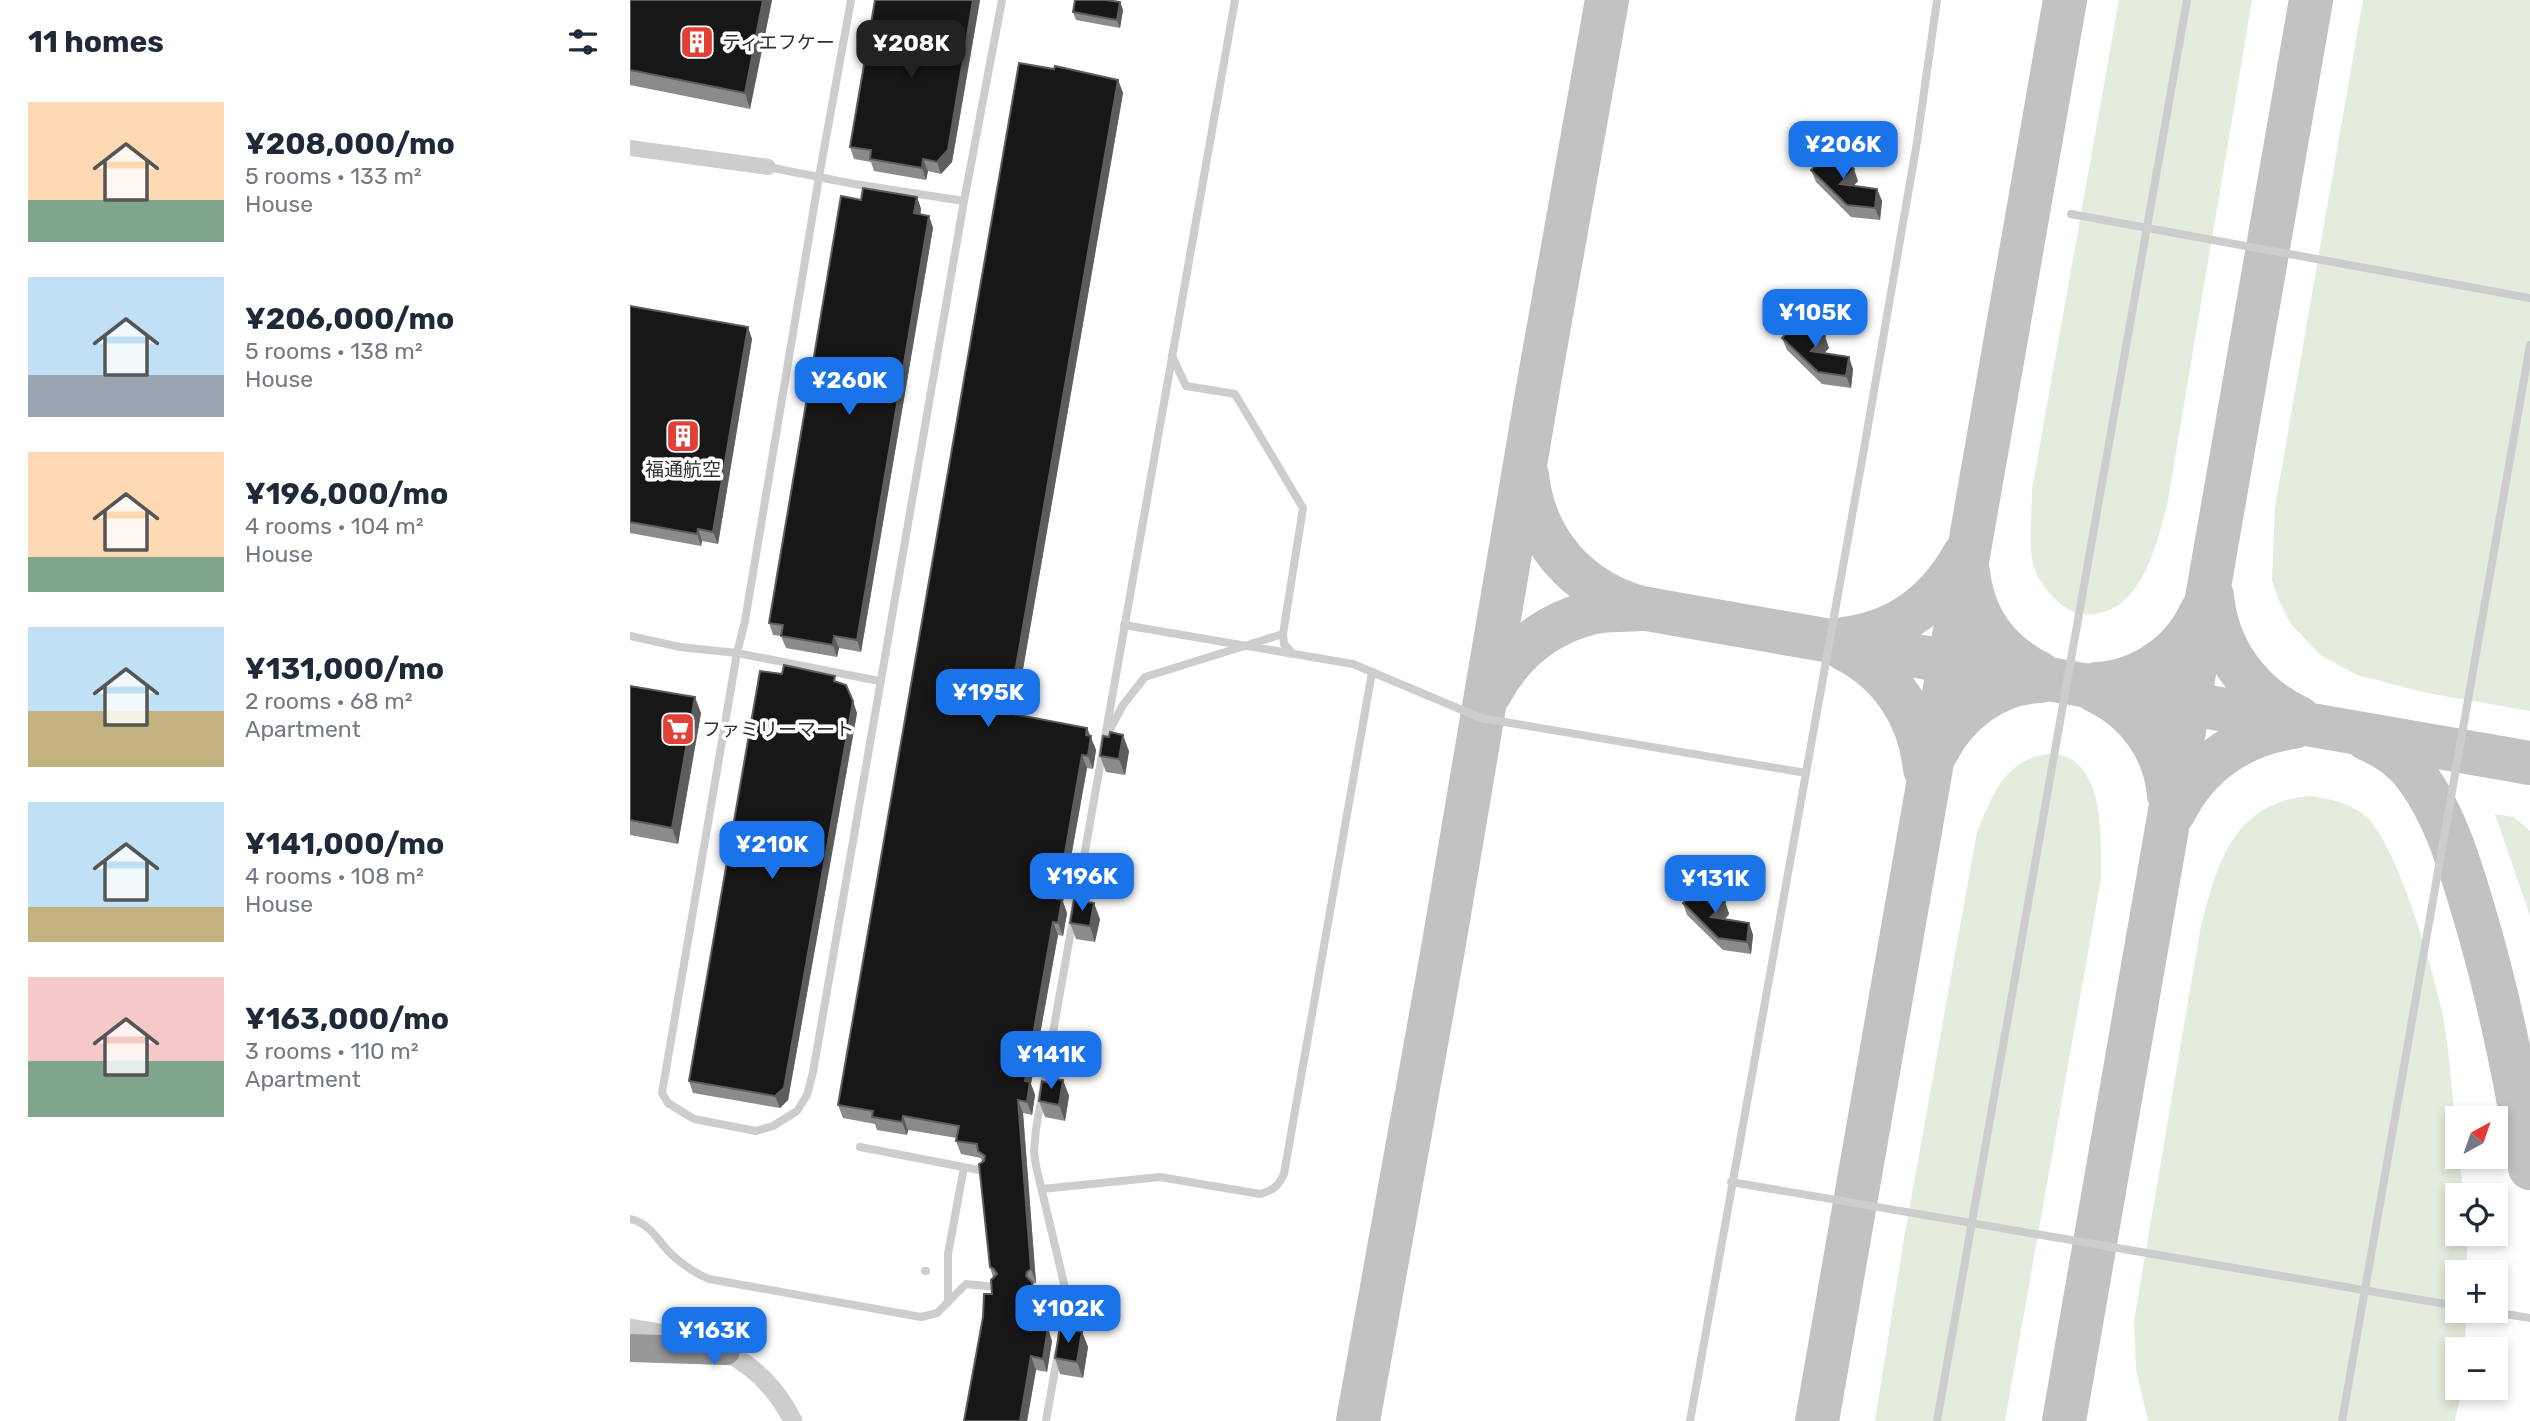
<!DOCTYPE html>
<meta charset="utf-8">
<style>
:root{--surface:#fff;--page:#f2f2f3;--text:#1f2937;--muted:#747a83;--accent:#1a73e8}
body{margin:0;font-family:Rubik,"Noto Sans JP",sans-serif;background:var(--page);color:var(--text);height:100vh;display:flex;flex-direction:column;font-size:26px;white-space:nowrap}
*{box-sizing:border-box;margin:0}
p{font-size:23px;color:var(--muted)}
.icon{flex:none;width:38px;height:38px;fill:none;stroke:currentColor;stroke-width:2;stroke-linecap:round;stroke-linejoin:round}
.map{position:relative;flex:1;overflow:hidden}
.drawer{display:flex;flex-direction:column;background:var(--surface);width:630px}
.drawer>*{flex:none}
.needle{width:46px;rotate:40deg}
.fabs{position:absolute;left:1815px;top:1106px;display:grid;gap:14px}
.fabs a{display:grid;place-items:center;width:63px;height:63px;border-radius:0px;background:var(--surface);box-shadow:0 4px 10px #0003;font-size:35px}
.price{position:absolute;translate:-50% -60px;padding:0 16px;border-radius:14px;background:var(--accent);color:#fff;font-size:23px;line-height:46px;filter:drop-shadow(0 2px 4px #0008)}
.price::after{content:'';position:absolute;left:50%;top:42px;width:21px;height:16px;margin-left:-10px;background:inherit;clip-path:polygon(0 0,100% 0,50% 100%)}
.price.active{background:#222;color:#fff}
ul{padding:0;list-style:none}
li{display:flex;align-items:center;gap:21px;height:175px;padding:0 28px}
li span{display:grid;place-items:center;flex:none;width:196px;height:140px;border-radius:0px;color:#555}
li>.icon{margin-inline-start:auto}
span .icon{width:84px;height:84px;fill:#fffc;stroke-width:1}
li b{font-size:30px}
h2{display:flex;justify-content:space-between;align-items:center;height:84px;padding:0 28px;font-size:30px}
main{display:flex;flex:1;min-height:0}
.map>svg:first-child{display:block}
</style>
<main>
<section class="drawer">
<h2>11 homes<svg class="icon" aria-label="filters" viewBox="0 0 24 24"><path d="M4 7h16M4 17h16"/><circle cx="9" cy="7" r="2"/><circle cx="15" cy="17" r="2"/></svg></h2>
<ul>
<li><span style="background:linear-gradient(#ffd9b3 70%,#7fa58c 0)"><svg class="icon" aria-label="home" viewBox="0 0 24 24"><path d="M3 11l9-7 9 7M6 9v11h12V9"/></svg></span><div><b>¥208,000/mo</b><p>5 rooms · 133 m²</p><p>House</p></div></li>
<li><span style="background:linear-gradient(#bfe0f5 70%,#9aa5b1 0)"><svg class="icon" aria-label="home" viewBox="0 0 24 24"><path d="M3 11l9-7 9 7M6 9v11h12V9"/></svg></span><div><b>¥206,000/mo</b><p>5 rooms · 138 m²</p><p>House</p></div></li>
<li><span style="background:linear-gradient(#ffd9b3 75%,#7fa58c 0)"><svg class="icon" aria-label="home" viewBox="0 0 24 24"><path d="M3 11l9-7 9 7M6 9v11h12V9"/></svg></span><div><b>¥196,000/mo</b><p>4 rooms · 104 m²</p><p>House</p></div></li>
<li><span style="background:linear-gradient(#bfe0f5 60%,#c2b280 0)"><svg class="icon" aria-label="home" viewBox="0 0 24 24"><path d="M3 11l9-7 9 7M6 9v11h12V9"/></svg></span><div><b>¥131,000/mo</b><p>2 rooms · 68 m²</p><p>Apartment</p></div></li>
<li><span style="background:linear-gradient(#bfe0f5 75%,#c2b280 0)"><svg class="icon" aria-label="home" viewBox="0 0 24 24"><path d="M3 11l9-7 9 7M6 9v11h12V9"/></svg></span><div><b>¥141,000/mo</b><p>4 rooms · 108 m²</p><p>House</p></div></li>
<li><span style="background:linear-gradient(#f6c9c9 60%,#7fa58c 0)"><svg class="icon" aria-label="home" viewBox="0 0 24 24"><path d="M3 11l9-7 9 7M6 9v11h12V9"/></svg></span><div><b>¥163,000/mo</b><p>3 rooms · 110 m²</p><p>Apartment</p></div></li>
</ul>
</section>
<div class="map">
<svg width="1900" height="1421" viewBox="0 0 1900 1421">
<rect width="100%" height="100%" fill="#fff"/>
<!-- green -->
<g fill="#e4ecde">
<path d="M1489 0H1622L1537 506C1526 544 1514 606 1466 614 1456 616 1445 614 1436 608 1422 598 1408 582 1403 565 1398 541 1402 514 1402 489Z"/>
<path d="M1733 0H1900V711L1797 693 1727 675 1690 655 1660 623 1649 601 1642 580 1645 507Z"/>
<path d="M1423 753C1428 755 1434 756 1439 758 1475 777 1471 844 1471 879L1375 1421H1245L1274 1238 1347 832C1364 792 1374 759 1423 753Z"/>
<path d="M1680 796C1700 799 1718 802 1734 815 1766 839 1803 970 1812 1011 1820 1052 1822 1096 1827 1138V1157H1829L1834 1195H1827V1234H1837V1272H1827V1311H1836L1835 1349H1827V1388H1832L1825 1421H1518L1506 1369 1504 1321 1570 931C1586 867 1602 802 1680 796Z"/>
<path d="M1865 814 1884 817 1900 831V916Z"/>
</g>
<g fill="none" stroke-linecap="round" stroke-linejoin="round">
<!-- taxiway -->
<g stroke="#c2c2c2" stroke-width="44">
<path d="M897 475C904 542 948 590 1011 608L1900 763"/>
<path d="M1338 572C1343 618 1368 653 1409 673"/>
<path d="M1582 596C1587 650 1620 695 1669 718"/>
<path d="M1213 639C1268 633 1308 602 1334 555"/>
<path d="M1213 648C1261 672 1290 716 1295 769"/>
<path d="M1467 684C1512 681 1553 653 1571 612"/>
<path d="M1466 691C1508 711 1535 749 1539 795"/>
<path d="M860 693C882 652 914 625 960 613 975 609 993 611 1009 609"/>
<path d="M1737 739C1756 747 1775 760 1787 777 1815 815 1829 863 1843 909 1869 996 1886 1078 1900 1168"/>
<path d="M1306 753C1326 713 1364 683 1410 681"/>
<path d="M1544 812C1568 764 1611 734 1664 727"/>
<path d="M728 1421 813 949 909 382 977 0"/>
<path d="M1187 1421 1435 0"/>
<path d="M1434 1421 1681 0"/>
</g>
<!-- service -->
<g stroke="#cdcdcd" stroke-width="8">
<path d="M221 0 189 177 115 621 107 653 32 1093 38 1103 64 1119 126 1131 143 1126 167 1111 177 1095 183 1072 334 201 372 0"/>
<path d="M138 167 224 184 334 201"/>
<path d="M1441 214 1900 298"/>
<path d="M542 356 556 386 605 394 673 508 653 634 654 644 662 653"/>
<path d="M494 625 723 664 851 718 1176 773"/>
<path d="M0 636 50 647 107 653 249 681"/>
<path d="M477 735 493 705 515 677 653 634"/>
<path d="M230 1147 354 1171"/>
<path d="M1101 1182 1827 1306"/>
<path d="M412 1189 530 1177 630 1194C643 1191 649 1185 654 1174L742 672"/>
<path d="M0 1219C20 1223 27 1240 41 1254 53 1265 64 1273 79 1279L291 1317 307 1313 336 1284 365 1287"/>
<path d="M295 1271H296"/>
<path d="M407 1289H426L436 1292"/>
<path d="M318 1302V1254L334 1167"/>
<path d="M1857 1311 1900 1318"/>
<path d="M431 1337 436 1309V1292L406 1166 404 1152 406 1129 605 0"/>
<path d="M416 1421 428 1353"/>
<path d="M1060 1421 1234 449 1287 142 1307 0"/>
<path d="M1307 1421 1557 0"/>
<path d="M1712 1421 1900 345"/>
</g>
<!-- minor -->
<path stroke="#cdcdcd" stroke-width="16" d="M0 148 138 167"/>
<!-- tertiary -->
<path stroke="#cdcdcd" stroke-width="19" d="M0 1328C72 1340 127 1349 163 1421"/>
<!-- motorway -->
<path stroke="#979797" stroke-width="28" d="M0 1348 96 1351"/>
</g>
<!-- wall -->
<g fill="#8b8b8b">
<path d="M0 0H142L120 109 0 85Z"/>
<path d="M245 0H350L322 162 311 174 298 171 296 180 244 171 241 162 224 159 220 147Z"/>
<path d="M490 2 493 10 490 28 446 20 443 12Z"/>
<path d="M488 80 493 93 385 715 457 728 466 750 463 769 457 768 433 902 437 913 433 936 428 935 401 1084 405 1095 402 1115 393 1113 406 1283 403 1284 407 1296 410 1326 422 1341 417 1372 406 1370 397 1421H334L362 1294 363 1277 360 1267 352 1162 351 1158 331 1154 326 1141 327 1138 278 1130 277 1135 247 1130 245 1124 213 1118 208 1105Z"/>
<path d="M1181 170 1228 181 1223 186 1247 189 1252 201 1250 220 1221 217 1186 182Z"/>
<path d="M287 197 291 209 290 214 299 216 303 228 231 652 209 648 207 657 156 648 151 636 143 635 139 623 231 200Z"/>
<path d="M0 306 122 339 88 544 72 541 71 546 0 533Z"/>
<path d="M1152 338 1199 348 1194 353 1223 369 1221 388 1192 384 1157 350Z"/>
<path d="M207 682 227 713 158 1100 150 1108 63 1093 59 1081Z"/>
<path d="M0 686 71 713 48 844 0 835Z"/>
<path d="M499 751 495 775 476 772 470 756Z"/>
<path d="M1095 902 1099 914 1095 919 1119 923 1123 935 1121 954 1093 950 1057 915 1053 903Z"/>
<path d="M470 919 465 942 446 939 440 923Z"/>
<path d="M433 1080 439 1096 435 1121 415 1117 409 1101 419 1083Z"/>
<path d="M452 1332 458 1347 453 1378 430 1374 425 1358Z"/>
</g>
<!-- shaded-wall -->
<g fill="#5d5d5d">
<path d="M133 0H142L120 109 115 93Z"/>
<path d="M343 0H350L322 162 311 174 307 162Z"/>
<path d="M490 2 493 10 490 28 487 20Z"/>
<path d="M488 80 493 93 383 727 378 713Z"/>
<path d="M293 159 298 171 296 180 292 168Z"/>
<path d="M1224 169 1228 181 1214 196 1210 184Z"/>
<path d="M1247 189 1252 201 1250 220 1245 208Z"/>
<path d="M287 197 291 209 289 225 284 213Z"/>
<path d="M299 216 303 228 231 652 227 640Z"/>
<path d="M118 327 122 339 88 544 83 532Z"/>
<path d="M1195 336 1199 348 1185 363 1181 351Z"/>
<path d="M1219 357 1223 369 1221 388 1216 376Z"/>
<path d="M68 529 72 541 71 546 67 534Z"/>
<path d="M204 636 209 648 207 657 203 645Z"/>
<path d="M65 697 71 713 48 844 42 828Z"/>
<path d="M223 701 227 713 158 1100 150 1108 145 1096Z"/>
<path d="M457 728 466 750 463 769 458 756 456 735Z"/>
<path d="M493 735 499 751 495 775 489 759Z"/>
<path d="M452 755 457 768 433 902 437 913 433 936 428 923 427 899Z"/>
<path d="M1095 902 1099 914 1086 929 1081 917Z"/>
<path d="M464 903 470 919 465 942 460 926Z"/>
<path d="M423 922 428 935 401 1084 405 1095 402 1115 397 1102 395 1081Z"/>
<path d="M1119 923 1123 935 1121 954 1117 942Z"/>
<path d="M433 1080 439 1096 435 1121 429 1105Z"/>
<path d="M388 1100 393 1113 406 1283 401 1269Z"/>
<path d="M273 1116 278 1130 277 1135 272 1122Z"/>
<path d="M402 1282 407 1296 411 1339 406 1326Z"/>
<path d="M418 1328 422 1341 417 1372 413 1359Z"/>
<path d="M452 1332 458 1347 453 1378 447 1362Z"/>
<path d="M401 1356 406 1370 397 1421H390Z"/>
</g>
<!-- building -->
<g fill="#171717" stroke="#5d5d5d" stroke-width="2">
<path d="M0 0H133L115 93 0 70Z"/>
<path d="M245 0H343L318 150 307 162 293 159 292 168 240 159 241 150 220 147Z"/>
<path d="M445 0H476L490 2 487 20 443 12Z"/>
<path d="M389 63 424 69 425 66 488 80 378 713 457 728 456 735 461 736 458 756 452 755 427 899 432 900 428 923 423 922 395 1081 400 1082 397 1102 388 1100 401 1269 397 1272 396 1276 402 1282 406 1326 418 1328 413 1359 401 1356 390 1421H334L353 1317 354 1294H362L361 1280 367 1274 364 1269 360 1267 349 1164 354 1161 355 1156 348 1151 347 1144 326 1141 329 1126 273 1116 272 1122 242 1117 243 1111 208 1105Z"/>
<path d="M1203 147 1224 169 1210 184 1247 189 1245 208 1217 205 1181 170Z"/>
<path d="M233 188 287 197 284 213 299 216 227 640 204 636 203 645 151 636 153 625 139 623 211 196 231 200Z"/>
<path d="M0 306 118 327 83 532 68 529 67 534 0 522Z"/>
<path d="M1174 315 1195 336 1181 351 1219 357 1216 376 1188 372 1152 338Z"/>
<path d="M154 665 205 676 204 681 216 685 223 701 154 1088 145 1096 59 1081 130 671 152 674Z"/>
<path d="M0 686 65 697 42 828 0 820Z"/>
<path d="M480 732 493 735 489 759 470 756 473 736 479 737Z"/>
<path d="M1074 881 1095 902 1081 917 1119 923 1117 942 1088 938 1053 903Z"/>
<path d="M444 900 464 903 460 926 440 923Z"/>
<path d="M419 1078 433 1080 429 1105 409 1101 412 1081 419 1083Z"/>
<path d="M430 1327 452 1332 447 1362 425 1358Z"/>
</g>
<!-- icons -->
<defs>
<g id="building-square" transform="scale(1.75)"><rect x="-9" y="-9" width="18" height="18" rx="4" fill="#e24037" stroke="#fff"/><path d="M-4-6H4V6H1V3H-1V6H-4ZM-2.5-4.3h1.7v1.8h-1.7ZM.8-4.3h1.7v1.8H.8ZM-2.5-1h1.7V.8h-1.7ZM.8-1h1.7V.8H.8Z" fill="#fff"/></g>
<g id="supermarket-square" transform="scale(1.75)"><rect x="-9" y="-9" width="18" height="18" rx="4" fill="#e24037" stroke="#fff"/><path d="M-6-5.5h2.5l.6 2H6L4.5 2H-2.5L-4.4-4H-6ZM-1.5 3.2a1.3 1.3 0 1 0 .1 0ZM3 3.2a1.3 1.3 0 1 0 .1 0Z" fill="#fff"/></g>
</defs>
<g fill-rule="evenodd">
<use href="#building-square" x="67" y="42"/>
<use href="#building-square" x="53" y="436"/>
<use href="#supermarket-square" x="48" y="729"/>
</g>
<g text-anchor="middle" dominant-baseline="central" stroke-width="7" stroke-linejoin="round" paint-order="stroke">
<!-- poi labels -->
<g font-size="19" fill="#303030" stroke="#fff" text-anchor="start">
<text x="92" y="42">ティエフケー</text>
<text x="53" y="469" text-anchor="middle">福通航空</text>
<text x="72" y="729">ファミリーマート</text>
</g>
</g>
</svg>
<div class="fabs">
<a><svg class="needle" viewBox="-14 -14 28 28"><path d="M0-13l5 13h-10z" fill="#e53935"/><path d="M0 13l5-13h-10z" fill="#747a83"/></svg></a>
<a><svg class="icon" aria-label="locate" viewBox="0 0 24 24"><circle cx="12" cy="12" r="6"/><path d="M12 2v4M12 18v4M2 12h4M18 12h4"/></svg></a>
<a>+</a>
<a>−</a>
</div>
<b class="price active" style="left:281px;top:80px">¥208K</b>
<b class="price" style="left:1213px;top:181px">¥206K</b>
<b class="price" style="left:1185px;top:349px">¥105K</b>
<b class="price" style="left:219px;top:417px">¥260K</b>
<b class="price" style="left:358px;top:729px">¥195K</b>
<b class="price" style="left:142px;top:881px">¥210K</b>
<b class="price" style="left:452px;top:913px">¥196K</b>
<b class="price" style="left:1085px;top:915px">¥131K</b>
<b class="price" style="left:421px;top:1091px">¥141K</b>
<b class="price" style="left:438px;top:1345px">¥102K</b>
<b class="price" style="left:84px;top:1367px">¥163K</b>
</div>
</main>
